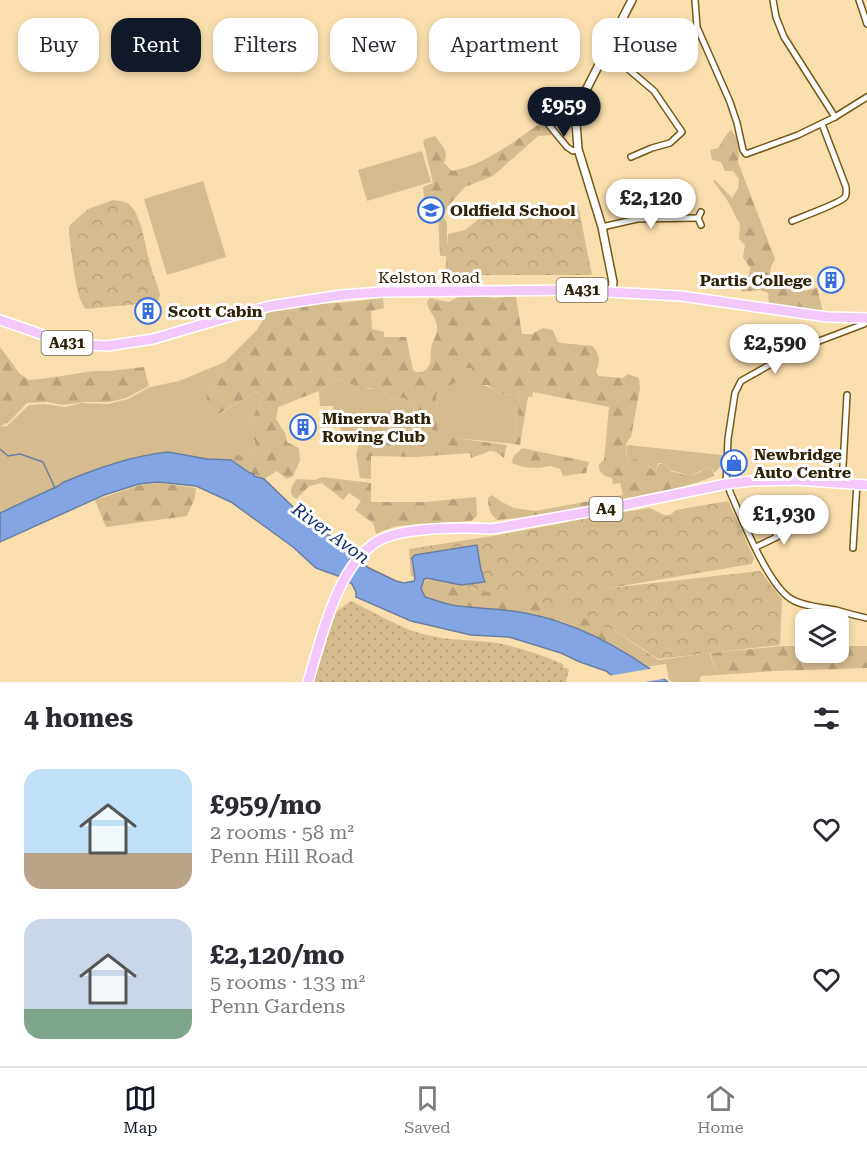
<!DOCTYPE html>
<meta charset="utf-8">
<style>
:root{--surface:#fff;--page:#f2f2f3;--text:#2b2b33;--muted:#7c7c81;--line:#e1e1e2;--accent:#111827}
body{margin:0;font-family:"Roboto Serif",serif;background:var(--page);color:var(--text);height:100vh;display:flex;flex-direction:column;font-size:22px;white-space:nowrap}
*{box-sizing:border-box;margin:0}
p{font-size:20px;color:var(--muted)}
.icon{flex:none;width:33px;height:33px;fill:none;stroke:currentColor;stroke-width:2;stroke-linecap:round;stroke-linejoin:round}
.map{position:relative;height:682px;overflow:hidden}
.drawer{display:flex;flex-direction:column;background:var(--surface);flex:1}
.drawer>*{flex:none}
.hud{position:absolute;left:18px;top:18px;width:831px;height:54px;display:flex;gap:12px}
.buttons{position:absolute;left:795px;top:609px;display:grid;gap:12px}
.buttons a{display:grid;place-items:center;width:54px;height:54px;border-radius:12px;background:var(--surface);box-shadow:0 3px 9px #0003;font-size:30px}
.price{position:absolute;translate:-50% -51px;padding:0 14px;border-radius:21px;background:#fff;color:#222;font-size:20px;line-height:39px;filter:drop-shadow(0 2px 3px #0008)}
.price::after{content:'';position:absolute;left:50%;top:36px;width:18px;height:14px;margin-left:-9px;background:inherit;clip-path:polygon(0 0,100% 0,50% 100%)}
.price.on{background:var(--accent);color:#fff}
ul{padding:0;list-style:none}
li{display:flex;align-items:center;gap:18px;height:150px;padding:0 24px}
li span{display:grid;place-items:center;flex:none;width:168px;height:120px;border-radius:18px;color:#555}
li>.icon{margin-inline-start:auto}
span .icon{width:72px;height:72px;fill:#fffc;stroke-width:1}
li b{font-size:26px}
h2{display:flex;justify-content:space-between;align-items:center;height:72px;padding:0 24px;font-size:26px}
.tag{padding:0 21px;border-radius:18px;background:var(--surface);box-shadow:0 3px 9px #0003;font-size:21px;line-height:54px}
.tag.on{background:var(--accent);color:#fff}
.tab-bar{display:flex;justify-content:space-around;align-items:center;height:84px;border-top:2px solid var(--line);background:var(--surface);font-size:16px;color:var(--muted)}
.tab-bar a{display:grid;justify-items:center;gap:3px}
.tab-bar .on{color:var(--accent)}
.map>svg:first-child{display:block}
</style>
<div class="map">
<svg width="867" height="682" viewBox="0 0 867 682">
<defs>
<pattern id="forest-firs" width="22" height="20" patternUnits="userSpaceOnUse" patternTransform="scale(1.5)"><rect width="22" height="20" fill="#d5bc8f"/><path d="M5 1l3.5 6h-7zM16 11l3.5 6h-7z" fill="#b7a17a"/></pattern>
<pattern id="park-crowns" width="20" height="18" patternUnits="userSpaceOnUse" patternTransform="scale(1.5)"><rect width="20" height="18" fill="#d5bc8f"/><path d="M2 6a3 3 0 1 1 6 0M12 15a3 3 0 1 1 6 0" fill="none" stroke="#b7a17a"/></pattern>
<pattern id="garden-dots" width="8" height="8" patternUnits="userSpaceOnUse" patternTransform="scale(1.5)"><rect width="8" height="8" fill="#d5bc8f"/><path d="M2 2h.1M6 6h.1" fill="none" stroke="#b7a17a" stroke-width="1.8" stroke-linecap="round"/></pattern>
</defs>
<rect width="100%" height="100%" fill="#fadfae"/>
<!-- grass -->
<g fill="#d5bc8f">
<path d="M422 151 431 182 367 201 358 170Z"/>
<path d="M203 181 226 257 167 275 144 199Z"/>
<path d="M225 362 207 394 218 415 256 392 264 396 247 427 256 446 252 453 231 460 207 459 168 452 149 454 109 464 64 482 58 486 0 513V427L7 426 29 405 45 404 65 407 81 403 108 404 128 399 150 387 179 381Z"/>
<path d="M466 368H471L480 385C490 385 494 392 504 394 509 395 515 395 520 396L514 444 455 438 419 447 378 438 364 439 359 444C340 435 336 424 333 406H320L319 391 330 382 343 379 368 389H381L392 399 404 398 413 404 416 432H438L436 395 440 390 446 387Z"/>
<path d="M628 445 722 455C721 463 721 468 714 473L712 468 707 467 691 476 671 470C667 465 664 463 658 463L656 471 635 459 628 462 626 447Z"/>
<path d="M709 653 718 675 701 676 699 681 701 682H674L669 680 666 664 657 665 658 660Z"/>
</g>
<!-- forest -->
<g fill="url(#forest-firs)">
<path d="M544 123 549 125 554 135 538 136 493 176 465 187 447 207 444 217 447 224V256H440L438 215 425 205 423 187 433 183 423 140 435 136C442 146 449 150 444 163L452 171C483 166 513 142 538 125Z"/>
<path d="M731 130C738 137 740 152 738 162L775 259 771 267 769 284 785 283 799 292 817 288 823 312 769 306 768 293 760 290 741 292 744 284 748 279 750 268 743 257 745 245 739 239 740 224 727 200 713 181 715 180 732 198 738 189 739 179 733 171H725L721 162 712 160 710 150 718 148C723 142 725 134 731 130Z"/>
<path d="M469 295 495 298 513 296 516 297 522 334H532L543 328 553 330 558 342 561 343 593 346C599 354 601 361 596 371L598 376 623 378 628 374 639 378 640 388 631 437C623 444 626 452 628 462L635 459C643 462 648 468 656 471L659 464C664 463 668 466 671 471 686 475 692 480 706 467L712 468 714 476C693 485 670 490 647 495 598 506 548 516 497 520 490 515 488 507 488 498L492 495 500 501 514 508 535 511 623 495 620 483 613 484 612 478C604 476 598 473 599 464L604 460 609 407 533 392 532 397H528L520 445 514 444 520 396 504 394 495 391 488 385H480L473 382 471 378 473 372 471 368H466L464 370 463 378C454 385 443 386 436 395L438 432 432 435 417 436 413 404 404 398 392 399 381 389C366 389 355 387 342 379L330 382 319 391 278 407 276 419 285 433 287 442 299 448 300 461 293 476 287 479 277 471 264 479 250 472 228 457 252 453 256 446 254 440 247 434V427L264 396 256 392 217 415 208 412 207 394 225 362 257 330 267 313 302 304 340 303 383 298 384 308 371 311 372 329 384 332V337H406L413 370 416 372C421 372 425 372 428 367 432 362 430 355 431 349 432 339 440 335 436 322 434 314 427 310 427 301L430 298 449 302 460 296Z"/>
<path d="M0 347 20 374 29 380 49 378 93 371H109L144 367 149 386 126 398 109 402H86L62 405 47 402 27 403 9 422 0 427Z"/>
<path d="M368 438H378L418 447 419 445 455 438 507 445 504 458 496 452 490 451 471 458 470 453 417 457 371 456V479L360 478 356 454 359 444Z"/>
<path d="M522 448 589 462 586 473 563 476 560 469 551 466 538 468 523 467 512 463 513 457Z"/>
<path d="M322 477 371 483V502H426L476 497 477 516 471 521 397 526 387 529 376 534 373 523 355 510 361 501 349 493 343 500 322 483 309 486 296 499C287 495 292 484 297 479L315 480Z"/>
<path d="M159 483 196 488 195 498 187 516 106 527 95 500 140 485Z"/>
<path d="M428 580 470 588 475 590 503 582 498 591 500 594 510 593 601 621 658 660 657 665 649 667 616 646 561 621 449 604 425 597 421 589 425 581Z"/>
<path d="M782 646H805L806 652H838L839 646H867V668L775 671 718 675 710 653Z"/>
</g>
<!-- park -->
<g fill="url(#park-crowns)">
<path d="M113 200C119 201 126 201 131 206 141 217 145 242 148 256 151 269 156 281 160 294L159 299 155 302 149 303 86 309C75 300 72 251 69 235V226L88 209Z"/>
<path d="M578 205 592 275H445L448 234 465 230 480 218Z"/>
<path d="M728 501 754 558 752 564 609 588 760 571 782 599 780 645 658 659 616 631 565 611 527 600 428 580 424 581 411 576 409 549 499 535 588 518 650 508 664 515H670L676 510Z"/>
</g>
<!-- garden -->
<path fill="url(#garden-dots)" d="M351 601C370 610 390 622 410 630 438 641 468 639 497 643 520 647 541 655 563 664V667L569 669 566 682H313L336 612Z"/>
<!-- water -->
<path fill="#84a5e4" stroke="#6a7ea2" stroke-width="1.5" d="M168 452 207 459 231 460 250 473 254 474V476L264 479 315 528 340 541 354 557 369 568 396 581 404 583 414 581 415 578 412 558 415 555 477 545C479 558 480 571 485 582L461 585 427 578 424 579 421 589 425 597C434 600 443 603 452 605 476 609 501 608 525 613 579 623 625 649 668 682H620L606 671 580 662 561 653 509 637 471 635 411 621 356 597V592L352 584 341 577 316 568 293 547 231 502 196 486 158 482 139 484 104 495 0 542V513L58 486 64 482C98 468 131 456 168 452Z"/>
<!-- pier -->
<path fill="#fadfae" d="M655 668 668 678 645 682H615L608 676Z"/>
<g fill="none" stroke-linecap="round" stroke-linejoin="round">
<!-- stream -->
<path stroke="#6a7ea2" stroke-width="1.5" d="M0 449 8 456 20 454 43 462 55 488"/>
<!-- minor casing -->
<g stroke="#765918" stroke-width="8">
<g id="minor">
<path d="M695 0 697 27 730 102 737 123 743 150 746 154 798 135 835 117 867 97"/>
<path d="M773 0 776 17 784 37 835 117"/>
<path d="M859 0 867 24"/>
<path d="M607 51 654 91 682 132 670 143 652 148 631 157"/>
<path d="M578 149 573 151 567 147 549 125 574 101 577 99H582"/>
<path d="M701 212 698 218 701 225"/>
<path d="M792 221C801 217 841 203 845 197 847 194 846 191 846 187L822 124"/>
<path d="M602 227 637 219 698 218"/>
<path d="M842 483 847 395"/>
<path d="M726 484 728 439 735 393 741 381 798 349 864 324 866 322 867 318"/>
<path d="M728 484 730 492C742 519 768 585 791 599 804 607 822 607 836 610 846 613 857 616 867 618"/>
<path d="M756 547 777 537 774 528"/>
<path d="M853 548 857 483"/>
</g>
</g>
<!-- tertiary casing -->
<g stroke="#765918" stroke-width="10">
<path id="tertiary" d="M612 291 613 282 602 227 578 149 576 122 580 104 584 94 632 0"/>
</g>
<!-- primary casing -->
<g stroke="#fff" stroke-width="12">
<g id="primary">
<path d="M0 320 61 341 75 344 107 346 153 339 221 319 270 306 341 295 382 292 572 290 681 296 827 317 867 318"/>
<path d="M308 682C321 639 337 565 378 541 402 527 464 527 492 529L615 507 726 484 752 481 796 480 867 485"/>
</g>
</g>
<!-- minor -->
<use href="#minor" stroke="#fff" stroke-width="5"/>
<!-- tertiary -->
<use href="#tertiary" stroke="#fff" stroke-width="7"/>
<!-- primary -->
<use href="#primary" stroke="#f5c8fb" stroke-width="9"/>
</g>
<!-- icons -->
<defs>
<g id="school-ring" transform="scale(1.35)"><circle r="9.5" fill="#fff" stroke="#376ddc" stroke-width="1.5"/><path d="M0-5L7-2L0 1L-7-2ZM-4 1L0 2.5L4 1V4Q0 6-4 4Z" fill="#376ddc"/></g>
<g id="building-ring" transform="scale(1.35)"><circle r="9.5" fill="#fff" stroke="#376ddc" stroke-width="1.5"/><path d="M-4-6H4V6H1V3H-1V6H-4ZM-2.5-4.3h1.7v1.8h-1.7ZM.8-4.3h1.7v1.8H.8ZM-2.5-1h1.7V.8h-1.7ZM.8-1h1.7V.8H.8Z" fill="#376ddc"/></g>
<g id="shop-ring" transform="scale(1.35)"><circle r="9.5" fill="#fff" stroke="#376ddc" stroke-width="1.5"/><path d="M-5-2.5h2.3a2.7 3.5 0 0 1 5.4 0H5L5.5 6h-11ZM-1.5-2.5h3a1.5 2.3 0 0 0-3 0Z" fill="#376ddc"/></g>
</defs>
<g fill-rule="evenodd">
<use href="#school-ring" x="431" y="210"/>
<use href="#building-ring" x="831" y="280"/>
<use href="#building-ring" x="148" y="311"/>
<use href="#building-ring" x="303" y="427"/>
<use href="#shop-ring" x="734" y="463"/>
</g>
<g text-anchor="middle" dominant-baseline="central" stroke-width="6" stroke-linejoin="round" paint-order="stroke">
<!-- shield labels -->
<g fill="#fff" stroke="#6d6452" stroke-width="1.5">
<rect x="556.5" y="278" width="51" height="24" rx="4.5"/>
<rect x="41.5" y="331" width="51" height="24" rx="4.5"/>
<rect x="589.5" y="497" width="33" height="24" rx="4.5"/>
</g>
<g font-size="15" font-weight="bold" fill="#2e2208">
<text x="582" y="290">A431</text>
<text x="67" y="343">A431</text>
<text x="606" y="509">A4</text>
</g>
<!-- poi labels -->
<g font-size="16" font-weight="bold" fill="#2e2208" stroke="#fff" text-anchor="start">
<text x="450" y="210">Oldfield School</text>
<text x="812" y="280" text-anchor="end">Partis College</text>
<text x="168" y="311">Scott Cabin</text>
<text x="322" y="418">Minerva Bath<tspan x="322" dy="18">Rowing Club</tspan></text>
<text x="754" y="454">Newbridge<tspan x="754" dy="18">Auto Centre</tspan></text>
</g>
<!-- street labels -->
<g font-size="16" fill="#2e2208" stroke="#fff">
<text x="429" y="277">Kelston Road</text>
</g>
<!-- water labels -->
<g font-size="18" font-style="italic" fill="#0b2c74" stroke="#fff">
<text transform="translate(331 533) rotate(36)">River Avon</text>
</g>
</g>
</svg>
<div class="buttons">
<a><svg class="icon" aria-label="layers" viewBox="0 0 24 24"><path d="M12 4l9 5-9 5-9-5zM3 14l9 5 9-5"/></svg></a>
</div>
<b class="price on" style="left:564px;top:138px">£959</b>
<b class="price" style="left:651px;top:230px">£2,120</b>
<b class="price" style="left:775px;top:375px">£2,590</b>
<b class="price" style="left:784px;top:546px">£1,930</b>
<div class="hud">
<a class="tag">Buy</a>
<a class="tag on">Rent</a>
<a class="tag">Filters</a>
<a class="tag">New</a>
<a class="tag">Apartment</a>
<a class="tag">House</a>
</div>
</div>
<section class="drawer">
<h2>4 homes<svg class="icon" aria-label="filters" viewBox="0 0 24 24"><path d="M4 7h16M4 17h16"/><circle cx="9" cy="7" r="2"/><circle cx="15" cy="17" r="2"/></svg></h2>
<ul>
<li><span style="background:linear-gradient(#bfe0f5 70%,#b9a48a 0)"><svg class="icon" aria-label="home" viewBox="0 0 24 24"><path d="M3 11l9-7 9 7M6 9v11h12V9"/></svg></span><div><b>£959/mo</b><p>2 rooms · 58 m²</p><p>Penn Hill Road</p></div><svg class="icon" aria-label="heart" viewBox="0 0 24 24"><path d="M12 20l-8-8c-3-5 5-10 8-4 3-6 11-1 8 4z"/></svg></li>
<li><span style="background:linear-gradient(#c9d6e8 75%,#7fa58c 0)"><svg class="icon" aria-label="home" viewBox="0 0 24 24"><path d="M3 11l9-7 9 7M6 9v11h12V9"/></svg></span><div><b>£2,120/mo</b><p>5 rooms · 133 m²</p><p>Penn Gardens</p></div><svg class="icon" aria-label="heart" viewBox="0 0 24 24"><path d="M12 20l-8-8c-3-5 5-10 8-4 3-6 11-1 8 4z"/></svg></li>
</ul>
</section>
<nav class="tab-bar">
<a class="on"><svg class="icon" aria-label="map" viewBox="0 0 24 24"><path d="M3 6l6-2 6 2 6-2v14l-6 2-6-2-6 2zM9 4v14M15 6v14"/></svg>Map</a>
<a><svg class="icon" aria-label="saved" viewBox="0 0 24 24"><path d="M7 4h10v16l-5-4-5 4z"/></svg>Saved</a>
<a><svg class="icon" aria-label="home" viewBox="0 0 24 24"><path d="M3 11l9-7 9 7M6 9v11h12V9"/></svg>Home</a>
</nav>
